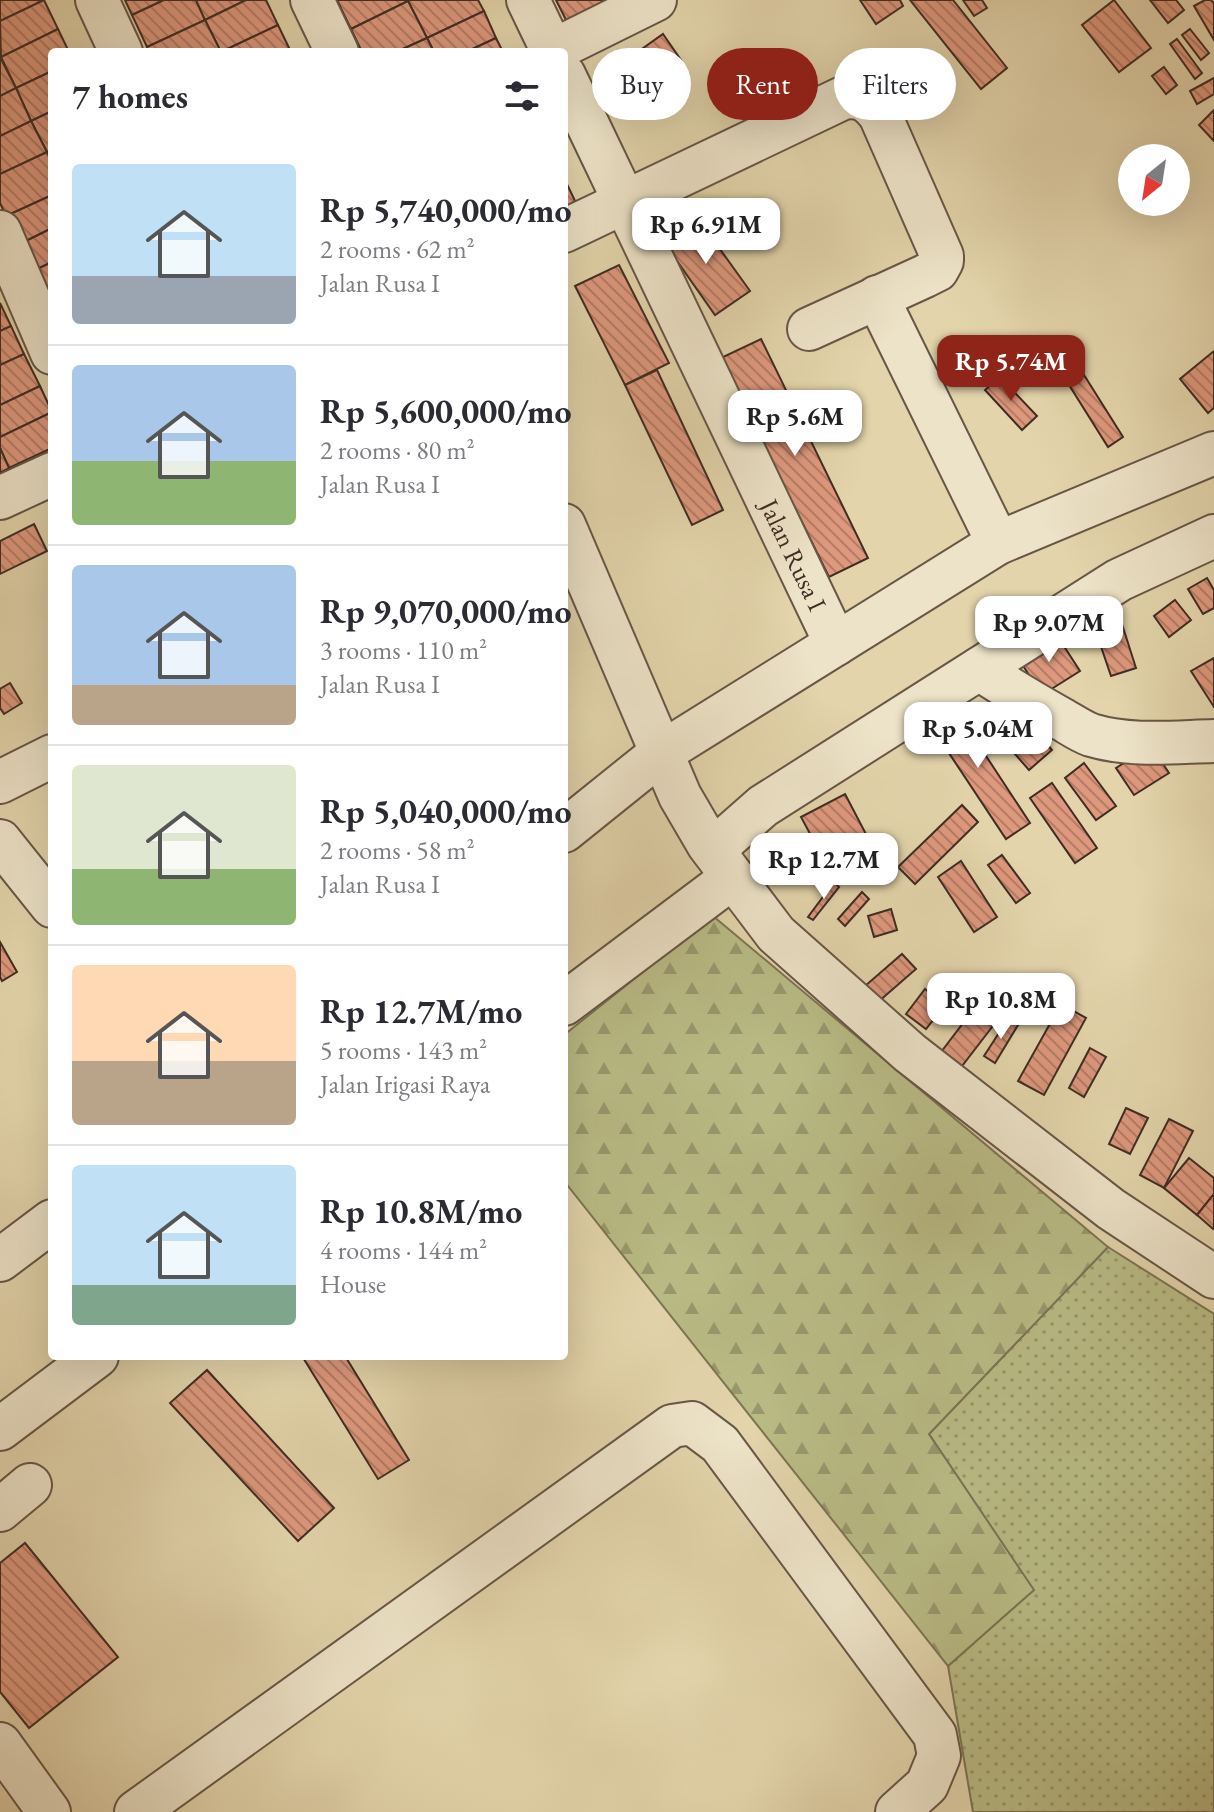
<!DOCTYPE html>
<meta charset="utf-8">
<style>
:root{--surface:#fff;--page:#f2f2f3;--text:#2b2b33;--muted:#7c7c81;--line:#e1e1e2;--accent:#8f2418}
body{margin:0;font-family:"EB Garamond",serif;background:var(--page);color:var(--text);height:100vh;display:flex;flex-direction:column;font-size:30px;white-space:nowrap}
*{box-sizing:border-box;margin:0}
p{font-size:26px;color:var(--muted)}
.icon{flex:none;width:44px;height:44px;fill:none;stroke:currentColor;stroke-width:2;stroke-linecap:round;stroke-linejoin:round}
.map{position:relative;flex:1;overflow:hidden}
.details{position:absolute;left:48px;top:48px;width:520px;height:1312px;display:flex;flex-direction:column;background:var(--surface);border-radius:8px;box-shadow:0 8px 32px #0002}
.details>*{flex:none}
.banner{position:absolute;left:592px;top:48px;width:502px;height:72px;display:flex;gap:16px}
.needle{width:52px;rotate:210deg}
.fabs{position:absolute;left:1118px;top:144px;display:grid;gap:16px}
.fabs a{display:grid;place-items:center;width:72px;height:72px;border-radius:50%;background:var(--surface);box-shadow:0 8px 32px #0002;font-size:40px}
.price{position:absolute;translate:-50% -68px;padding:0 18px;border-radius:16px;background:#fff;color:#222;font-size:26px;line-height:52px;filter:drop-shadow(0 2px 4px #0008)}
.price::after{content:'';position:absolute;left:50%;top:48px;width:24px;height:18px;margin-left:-12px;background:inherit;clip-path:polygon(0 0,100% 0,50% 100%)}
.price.selected{background:var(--accent);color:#fff}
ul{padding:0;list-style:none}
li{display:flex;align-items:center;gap:24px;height:200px;padding:0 24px}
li+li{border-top:2px solid var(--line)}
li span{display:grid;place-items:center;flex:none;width:224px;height:160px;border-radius:8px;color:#555}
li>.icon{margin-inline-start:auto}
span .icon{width:96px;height:96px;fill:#fffc;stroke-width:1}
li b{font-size:34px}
h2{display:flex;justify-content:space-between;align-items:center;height:96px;padding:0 24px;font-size:34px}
.tag{padding:0 28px;border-radius:36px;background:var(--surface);box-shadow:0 8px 32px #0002;font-size:28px;line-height:72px}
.tag.selected{background:var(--accent);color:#fff}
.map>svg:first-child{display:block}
</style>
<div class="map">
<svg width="1214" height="1812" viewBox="0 0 1214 1812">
<defs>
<pattern id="grass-dots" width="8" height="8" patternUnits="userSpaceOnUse" patternTransform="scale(2)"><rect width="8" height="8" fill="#b9bb85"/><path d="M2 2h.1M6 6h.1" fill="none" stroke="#98986d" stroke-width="1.8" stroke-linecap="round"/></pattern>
<pattern id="forest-firs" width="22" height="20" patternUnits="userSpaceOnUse" patternTransform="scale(2)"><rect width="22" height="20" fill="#b9bb85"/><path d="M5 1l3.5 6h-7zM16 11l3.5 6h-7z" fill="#98986d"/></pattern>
<pattern id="building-back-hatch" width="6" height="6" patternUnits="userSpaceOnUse" patternTransform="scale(2)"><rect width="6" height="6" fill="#de987d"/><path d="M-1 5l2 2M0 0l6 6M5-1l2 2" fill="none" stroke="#b57c66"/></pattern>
</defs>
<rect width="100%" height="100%" fill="#e3d4ab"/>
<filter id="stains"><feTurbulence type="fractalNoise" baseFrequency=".0025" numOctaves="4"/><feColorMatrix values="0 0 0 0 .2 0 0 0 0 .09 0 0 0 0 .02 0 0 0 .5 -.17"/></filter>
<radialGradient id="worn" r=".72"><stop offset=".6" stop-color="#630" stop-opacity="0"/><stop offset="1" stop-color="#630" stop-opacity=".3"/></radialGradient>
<!-- grass -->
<path fill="url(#grass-dots)" stroke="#7c7454" stroke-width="2" d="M1108 1247 1214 1314V1812H973L948 1666 1033 1590 929 1434Z"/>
<!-- forest -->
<path fill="url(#forest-firs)" stroke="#7c7454" stroke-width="2" d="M713 916 1108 1247 929 1434 1034 1590 948 1666 564 1181V1035Z"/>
<!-- building -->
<g fill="url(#building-back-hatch)" stroke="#3f2c24" stroke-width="2">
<path d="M0 0H44L0 21Z"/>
<path d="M44 0 58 29 1 57 0 21Z"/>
<path d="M125 0H164L132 15Z"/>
<path d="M164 0H196L205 20 147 47 132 15Z"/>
<path d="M196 0H246L205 20Z"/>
<path d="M246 0H266L278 25 221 52 205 20Z"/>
<path d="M337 0H408V1L351 29Z"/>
<path d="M410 0H478L484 11 427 38 408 1Z"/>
<path d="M556 0H609L566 20Z"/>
<path d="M860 0H900L903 6 876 24Z"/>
<path d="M910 0H953L1007 68 981 89Z"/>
<path d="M963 0H982L987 8 974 16Z"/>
<path d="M1114 0 1151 48 1119 72 1082 25Z"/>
<path d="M1150 0H1176L1184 10 1168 23Z"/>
<path d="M1205 0H1211L1214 4V40L1194 6Z"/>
<path d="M408 1 427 38 396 52H362L351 29Z"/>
<path d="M484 11 496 38 466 52H434L427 38Z"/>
<path d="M205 20 221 52H149L147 47Z"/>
<path d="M278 25 291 52H221Z"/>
<path d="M58 29 69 52H52V71L16 88 1 57Z"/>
<path d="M1190 29 1209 53 1201 60 1182 35Z"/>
<path d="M663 34 681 60 656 77 639 51Z"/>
<path d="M427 38 434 52H396Z"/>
<path d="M496 38 503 52H466Z"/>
<path d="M1177 39 1202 73 1195 79 1170 44Z"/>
<path d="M0 57 16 88 0 96Z"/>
<path d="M1164 67 1177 85 1166 94 1152 76Z"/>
<path d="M52 71V111L31 121 16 88Z"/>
<path d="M1214 78V94L1197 104 1190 91Z"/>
<path d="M16 88 31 121 0 136V96Z"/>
<path d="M1214 110V141L1199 125Z"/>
<path d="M52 111V150L47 152 31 121Z"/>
<path d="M31 121 47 152 0 174V136Z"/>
<path d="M47 152 52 162V195L6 216 0 203V174Z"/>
<path d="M564 178 577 205 564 211Z"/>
<path d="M52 195V228L20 244 6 216Z"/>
<path d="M697 217 750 291 715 315 663 241Z"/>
<path d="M52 228V262L33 271 20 244Z"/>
<path d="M52 262V292L45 296 33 271Z"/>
<path d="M619 265 669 363 625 385 575 286Z"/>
<path d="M0 303 11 326 0 331Z"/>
<path d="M11 326 24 354 0 365V331Z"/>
<path d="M761 339 868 558 829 577 721 358Z"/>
<path d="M1214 351V408L1208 413 1180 379Z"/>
<path d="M24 354 40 386 0 405V365Z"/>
<path d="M1074 359 1123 437 1108 447 1059 369Z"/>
<path d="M657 370 723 510 692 525 625 385Z"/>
<path d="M1000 377 1037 416 1022 430 985 390Z"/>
<path d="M40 386 52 412 0 437V405Z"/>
<path d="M52 412V448L9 468 0 448V437Z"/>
<path d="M0 448 9 468 0 473Z"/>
<path d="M34 524 47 551 0 574V541Z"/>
<path d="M1207 578 1214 590V608L1203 614 1188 589Z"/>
<path d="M1175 600 1191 620 1169 637 1154 616Z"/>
<path d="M1120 618 1136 668 1111 676 1094 626Z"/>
<path d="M1056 634 1080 671 1042 695 1018 658Z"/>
<path d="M1214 658V707L1191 671Z"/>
<path d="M10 683 22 703 4 714 0 708V689Z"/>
<path d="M950 701 1030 823 1006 839 925 717Z"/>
<path d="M1032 726 1052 750 1029 770 1008 746Z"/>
<path d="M1151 746 1169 773 1134 795 1116 768Z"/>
<path d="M1084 763 1116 806 1096 820 1065 778Z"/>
<path d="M1052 783 1097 848 1075 863 1030 798Z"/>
<path d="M845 794 867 836 823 858 801 817Z"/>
<path d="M962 805 978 822 915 884 898 867Z"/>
<path d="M1002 855 1030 893 1016 903 988 865Z"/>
<path d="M961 861 997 917 974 932 938 877Z"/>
<path d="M834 882 839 887 813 920 808 917Z"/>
<path d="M862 892 869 899 845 926 838 919Z"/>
<path d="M891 909 897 930 874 937 868 916Z"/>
<path d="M0 942 17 972 2 981 0 977Z"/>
<path d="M902 954 916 969 878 1002 865 986Z"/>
<path d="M925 989 945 1005 926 1029 906 1014Z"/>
<path d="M979 1002 999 1018 952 1079 932 1064Z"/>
<path d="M1061 1004 1086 1018 1044 1095 1018 1081Z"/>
<path d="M1008 1019 1018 1025 995 1063 984 1056Z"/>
<path d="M1090 1048 1106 1057 1084 1097 1069 1088Z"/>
<path d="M1126 1108 1148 1118 1130 1154 1109 1144Z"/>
<path d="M1169 1119 1193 1131 1164 1188 1140 1175Z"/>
<path d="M1189 1158 1214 1178V1194L1197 1215 1164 1188Z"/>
<path d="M1214 1194V1227L1213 1229 1197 1215Z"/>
<path d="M302 1356H345L409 1460 378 1479Z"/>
<path d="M207 1370 334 1508 298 1541 170 1403Z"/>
<path d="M25 1543 118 1657 29 1728 0 1692V1563Z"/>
</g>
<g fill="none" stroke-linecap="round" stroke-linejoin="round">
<!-- minor casing -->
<g stroke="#685646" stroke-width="46">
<g id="minor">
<path d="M97 0 121 52"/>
<path d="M312 0 337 52"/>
<path d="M528 0 553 52"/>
<path d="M552 51 655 0"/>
<path id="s1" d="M564 75 836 644"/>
<path d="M564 231 843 98C861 95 869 101 880 115L942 256V261L937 270 925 276 809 329"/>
<path d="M0 232 52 353"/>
<path d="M877 297 998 543"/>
<path d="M0 498 52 474"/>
<path d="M564 525 680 796 708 844 776 934 910 1053 1111 1209 1214 1277"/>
<path d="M979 669C1005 686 1031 702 1058 717 1069 723 1080 731 1091 735 1131 747 1173 742 1214 741"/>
<path d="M0 782 52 756"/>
<path d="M564 831 661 753 998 543 1214 453"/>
<path d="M0 841 52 906"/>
<path d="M713 850 763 806 1119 580 1214 536"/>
<path d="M564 1004 733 877"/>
<path d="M0 1260 52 1221"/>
<path d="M0 1429 97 1356"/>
<path d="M0 1510 30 1485"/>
<path d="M0 1744 49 1812"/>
<path d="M136 1812 672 1426 692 1423 720 1444 935 1735 939 1756 927 1785 897 1812"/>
</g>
</g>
<!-- minor -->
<use href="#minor" stroke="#ede3c8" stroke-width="42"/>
</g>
<g text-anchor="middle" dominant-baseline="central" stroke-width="8" stroke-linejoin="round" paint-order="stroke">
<!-- street labels -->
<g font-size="26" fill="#3f2c24" stroke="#ede3c8">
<text stroke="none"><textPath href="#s1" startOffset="532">Jalan Rusa I</textPath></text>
</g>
</g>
<rect width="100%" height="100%" filter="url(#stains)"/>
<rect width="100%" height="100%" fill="url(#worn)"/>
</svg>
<div class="fabs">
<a><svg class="needle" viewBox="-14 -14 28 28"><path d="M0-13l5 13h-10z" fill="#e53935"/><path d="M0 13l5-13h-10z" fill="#7c7c81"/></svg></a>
</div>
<b class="price" style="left:706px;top:266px">Rp 6.91M</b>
<b class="price selected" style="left:1011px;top:403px">Rp 5.74M</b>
<b class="price" style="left:795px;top:458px">Rp 5.6M</b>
<b class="price" style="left:1049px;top:664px">Rp 9.07M</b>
<b class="price" style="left:978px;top:770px">Rp 5.04M</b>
<b class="price" style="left:824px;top:901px">Rp 12.7M</b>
<b class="price" style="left:1001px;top:1041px">Rp 10.8M</b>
<div class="banner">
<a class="tag">Buy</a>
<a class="tag selected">Rent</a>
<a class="tag">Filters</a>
</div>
<section class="details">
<h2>7 homes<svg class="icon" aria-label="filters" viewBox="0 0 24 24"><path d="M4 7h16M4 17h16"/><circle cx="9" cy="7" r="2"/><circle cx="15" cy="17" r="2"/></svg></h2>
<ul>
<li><span style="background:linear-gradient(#bfe0f5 70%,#9aa5b1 0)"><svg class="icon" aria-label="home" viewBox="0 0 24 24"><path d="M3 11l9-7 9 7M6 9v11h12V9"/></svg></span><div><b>Rp 5,740,000/mo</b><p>2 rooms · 62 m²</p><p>Jalan Rusa I</p></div></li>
<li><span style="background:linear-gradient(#a9c7e8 60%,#8fb573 0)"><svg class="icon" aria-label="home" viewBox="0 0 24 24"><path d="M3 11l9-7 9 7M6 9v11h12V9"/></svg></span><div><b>Rp 5,600,000/mo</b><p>2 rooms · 80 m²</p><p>Jalan Rusa I</p></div></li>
<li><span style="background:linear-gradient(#a9c7e8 75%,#b9a48a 0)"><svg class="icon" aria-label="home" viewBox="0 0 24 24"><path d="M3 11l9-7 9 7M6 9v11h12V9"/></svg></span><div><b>Rp 9,070,000/mo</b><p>3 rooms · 110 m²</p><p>Jalan Rusa I</p></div></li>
<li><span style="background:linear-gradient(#dfe7d0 65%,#8fb573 0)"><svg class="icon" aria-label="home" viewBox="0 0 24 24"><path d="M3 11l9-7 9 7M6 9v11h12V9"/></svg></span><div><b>Rp 5,040,000/mo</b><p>2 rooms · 58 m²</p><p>Jalan Rusa I</p></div></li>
<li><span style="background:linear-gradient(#ffd9b3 60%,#b9a48a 0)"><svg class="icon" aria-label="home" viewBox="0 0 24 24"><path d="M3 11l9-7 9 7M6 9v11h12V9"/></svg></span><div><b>Rp 12.7M/mo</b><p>5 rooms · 143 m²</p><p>Jalan Irigasi Raya</p></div></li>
<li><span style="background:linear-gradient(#bfe0f5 75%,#7fa58c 0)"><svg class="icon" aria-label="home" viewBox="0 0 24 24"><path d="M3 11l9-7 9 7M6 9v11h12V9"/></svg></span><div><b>Rp 10.8M/mo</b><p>4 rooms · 144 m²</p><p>House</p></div></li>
</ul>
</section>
</div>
